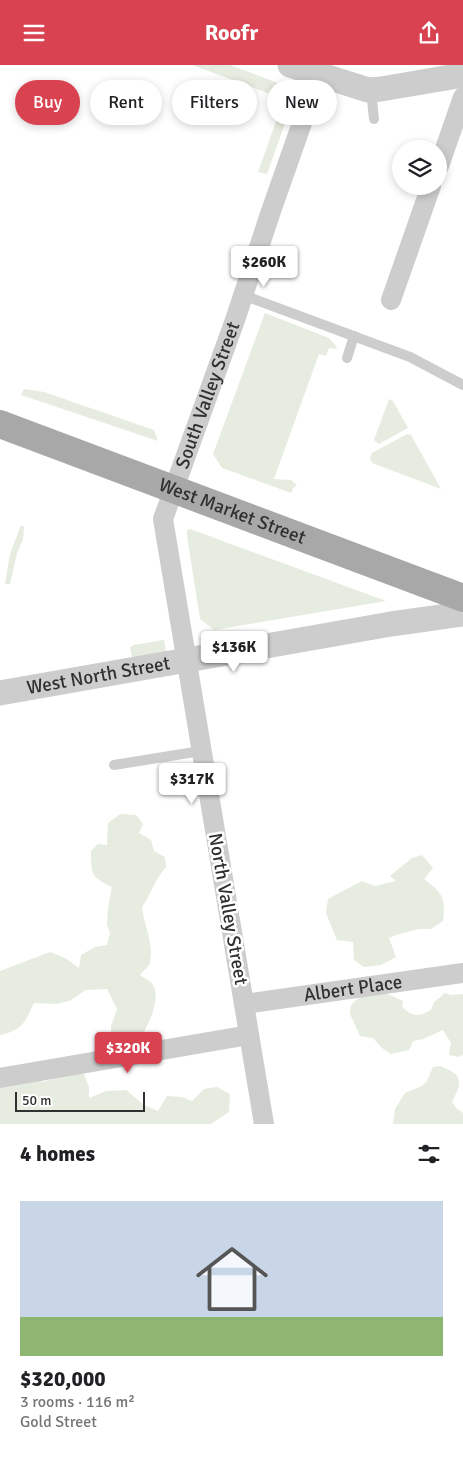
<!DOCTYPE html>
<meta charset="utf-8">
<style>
:root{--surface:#fff;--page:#f6f6f6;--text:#202124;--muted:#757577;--accent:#d84251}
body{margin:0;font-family:Signika,sans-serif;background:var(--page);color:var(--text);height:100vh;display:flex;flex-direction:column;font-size:19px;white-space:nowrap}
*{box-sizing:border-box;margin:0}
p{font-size:16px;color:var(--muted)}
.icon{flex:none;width:28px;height:28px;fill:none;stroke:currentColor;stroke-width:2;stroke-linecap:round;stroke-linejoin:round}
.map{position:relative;height:1059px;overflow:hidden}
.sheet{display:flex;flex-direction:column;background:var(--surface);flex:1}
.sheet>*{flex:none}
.guide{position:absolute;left:15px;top:15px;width:434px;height:45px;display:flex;gap:10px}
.tools{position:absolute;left:392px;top:75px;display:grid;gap:10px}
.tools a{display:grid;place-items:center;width:55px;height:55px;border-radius:50%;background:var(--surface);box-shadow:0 2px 8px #0003;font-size:25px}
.scale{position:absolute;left:15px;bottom:12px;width:130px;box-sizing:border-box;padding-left:5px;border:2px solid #303030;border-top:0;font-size:14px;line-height:18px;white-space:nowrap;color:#303030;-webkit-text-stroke:4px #fff;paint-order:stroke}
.price{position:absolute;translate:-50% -42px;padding:0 11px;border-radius:5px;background:#fff;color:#222;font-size:16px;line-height:32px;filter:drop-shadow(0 1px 2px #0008)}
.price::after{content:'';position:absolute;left:50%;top:30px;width:15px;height:11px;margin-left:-8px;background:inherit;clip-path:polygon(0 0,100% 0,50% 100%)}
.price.current{background:var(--accent);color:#fff}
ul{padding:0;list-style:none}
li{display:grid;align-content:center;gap:10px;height:265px;padding:0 20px}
li span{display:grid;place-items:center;height:155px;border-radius:0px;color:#555}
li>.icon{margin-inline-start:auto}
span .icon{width:90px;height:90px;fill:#fffc;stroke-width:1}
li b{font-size:21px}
h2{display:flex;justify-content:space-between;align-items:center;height:60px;padding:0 20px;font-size:21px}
.pill{padding:0 18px;border-radius:22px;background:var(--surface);box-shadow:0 2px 8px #0003;font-size:18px;line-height:45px}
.pill.current{background:var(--accent);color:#fff}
header{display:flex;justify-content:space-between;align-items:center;height:65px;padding:0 20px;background:var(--accent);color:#fff;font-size:22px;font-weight:700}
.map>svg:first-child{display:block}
</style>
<header><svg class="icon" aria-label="menu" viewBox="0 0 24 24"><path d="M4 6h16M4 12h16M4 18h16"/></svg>Roofr<svg class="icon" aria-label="share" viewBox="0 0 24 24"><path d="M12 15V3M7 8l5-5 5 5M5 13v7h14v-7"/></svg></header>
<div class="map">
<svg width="463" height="1059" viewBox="0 0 463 1059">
<rect width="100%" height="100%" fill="#fff"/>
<!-- green -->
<g fill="#e6ecdf">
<path d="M192 0H230L291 23 294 33 267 109 258 107 284 34Z"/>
<path d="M265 248 329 273 336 281 337 284 329 283 326 291 319 289 274 414 291 415 297 420 293 423 291 428 222 403 213 389Z"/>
<path d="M24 324 44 327 154 365 158 376 21 330Z"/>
<path d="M389 334 393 336 408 363 379 379 374 375Z"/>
<path d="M407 369 411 370 441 424 372 398 370 394 372 388Z"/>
<path d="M21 460 24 462 23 474 17 488 10 519H5L10 489Z"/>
<path d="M190 464 386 536 214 565 200 554 187 471V465Z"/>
<path d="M164 575 166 587 134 593 132 591 130 583 133 580Z"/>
<path d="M120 749 136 750 143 759 139 768 151 775 154 786 165 792 166 802C155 814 151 829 142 842 144 860 154 879 150 897 149 902 143 906 140 910 144 913 151 916 153 920 162 935 146 963 139 977L118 980 111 971V961L117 944 107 924 86 925 69 936 57 939 34 938C25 957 23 965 0 970V906L50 887 65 893 79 903 81 890 95 882 107 880 110 868 107 860 108 843 112 822C91 812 91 809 91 786L98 779 107 780 108 758Z"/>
<path d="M422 790 433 803 424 814C442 828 446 832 443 856L431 864H419L399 869 389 873 396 892 381 900 364 902 354 895 353 877 337 875 326 848 328 834 362 816 375 821 396 816 390 811 412 793Z"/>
<path d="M381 926 403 936 402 942C413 952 419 952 431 945L434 937 445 928 451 930 463 929V990L459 992 449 990 451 978 443 965 423 974 413 976 409 985 391 989 382 983 373 973 360 971C358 965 351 953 350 948 349 932 370 928 381 926Z"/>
<path d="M440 1001C463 1010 463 1016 452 1037L457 1044 463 1048V1059H393L395 1044 405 1028 422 1021 427 1016 433 1002Z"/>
<path d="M67 1006 84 1009 89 1022V1033L106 1026 126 1025 144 1040 158 1046 167 1031 182 1032 192 1036 204 1024 217 1022 230 1029 229 1047 211 1059H0V1014L40 1013 42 1017 53 1014Z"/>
</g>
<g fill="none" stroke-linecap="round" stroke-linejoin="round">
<!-- service -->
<g stroke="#cdcdcd" stroke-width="10">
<path d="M371 25 374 54"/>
<path d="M243 230 410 292 463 320"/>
<path d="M347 293 354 271"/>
<path d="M114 700 201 686"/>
</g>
<!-- minor -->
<g stroke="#cdcdcd" stroke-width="20">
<path d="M439 101 463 32"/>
<path d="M391 235 431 121"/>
<path id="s1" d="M244 939 463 908"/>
<path d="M0 1013 249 970"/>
<path id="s2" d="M264 1059 163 454 235 255 271 146 319 10"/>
</g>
<!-- tertiary -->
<g stroke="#cdcdcd" stroke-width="25">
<path d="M290 0 368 25 381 24 463 10"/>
<path id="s3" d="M0 628 391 559 463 549"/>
</g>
<!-- primary -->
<path stroke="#a8a8a8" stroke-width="28" id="s4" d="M0 359 463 533"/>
</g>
<g text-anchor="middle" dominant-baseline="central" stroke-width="5" stroke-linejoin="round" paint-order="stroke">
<!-- street labels -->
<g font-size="19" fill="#303030" stroke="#fff">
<text stroke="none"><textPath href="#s2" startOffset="745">South Valley Street</textPath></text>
<text stroke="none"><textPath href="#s4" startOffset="248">West Market Street</textPath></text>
<text stroke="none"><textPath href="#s3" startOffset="100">West North Street</textPath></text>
<text transform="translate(228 844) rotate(80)">North Valley Street</text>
<text stroke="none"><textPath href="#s1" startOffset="110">Albert Place</textPath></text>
</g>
</g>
</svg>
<div class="tools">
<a><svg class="icon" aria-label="layers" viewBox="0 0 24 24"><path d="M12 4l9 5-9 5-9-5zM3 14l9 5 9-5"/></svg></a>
</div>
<div class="scale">50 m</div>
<b class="price" style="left:264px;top:223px">$260K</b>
<b class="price" style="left:234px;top:608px">$136K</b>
<b class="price" style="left:192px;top:740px">$317K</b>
<b class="price current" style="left:128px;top:1009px">$320K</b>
<div class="guide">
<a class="pill current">Buy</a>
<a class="pill">Rent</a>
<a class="pill">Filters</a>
<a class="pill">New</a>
</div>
</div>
<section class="sheet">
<h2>4 homes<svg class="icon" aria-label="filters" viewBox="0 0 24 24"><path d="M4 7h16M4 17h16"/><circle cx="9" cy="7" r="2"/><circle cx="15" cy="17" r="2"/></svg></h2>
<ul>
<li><span style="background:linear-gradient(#c9d6e8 75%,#8fb573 0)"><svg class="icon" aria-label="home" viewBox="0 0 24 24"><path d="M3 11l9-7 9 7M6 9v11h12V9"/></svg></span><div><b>$320,000</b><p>3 rooms · 116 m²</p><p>Gold Street</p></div></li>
</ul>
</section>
